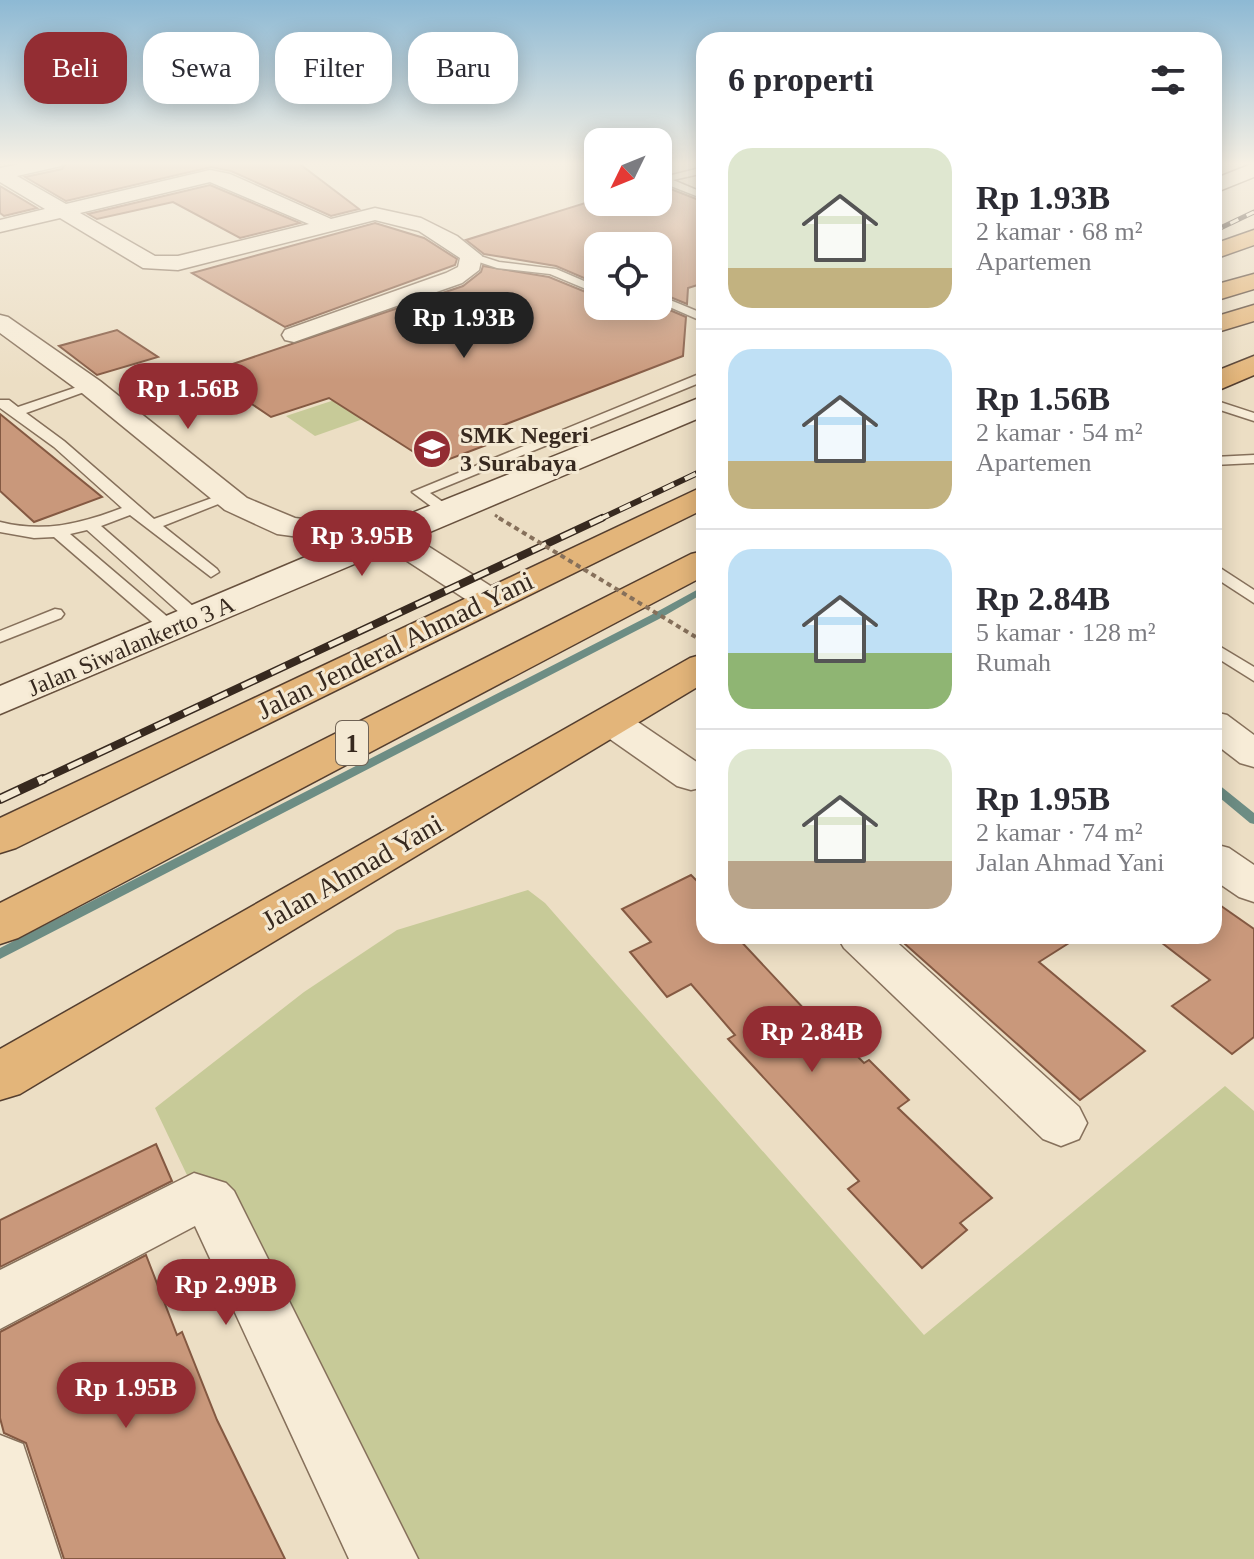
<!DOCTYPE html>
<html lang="id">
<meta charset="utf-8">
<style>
:root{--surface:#fff;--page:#f2f2f3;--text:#2b2b33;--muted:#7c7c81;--line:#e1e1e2;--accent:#932d33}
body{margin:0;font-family:"Times New Roman",serif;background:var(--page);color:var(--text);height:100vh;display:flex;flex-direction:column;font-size:30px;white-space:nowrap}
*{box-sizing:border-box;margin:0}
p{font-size:26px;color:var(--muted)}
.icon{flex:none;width:44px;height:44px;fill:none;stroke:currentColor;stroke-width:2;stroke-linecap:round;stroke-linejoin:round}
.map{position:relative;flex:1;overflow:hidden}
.side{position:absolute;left:696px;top:32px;width:526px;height:912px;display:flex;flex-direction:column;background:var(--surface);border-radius:24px;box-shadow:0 4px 20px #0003}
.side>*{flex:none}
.hud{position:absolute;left:24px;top:32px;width:552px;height:72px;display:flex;gap:16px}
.needle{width:52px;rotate:227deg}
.controls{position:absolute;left:584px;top:128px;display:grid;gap:16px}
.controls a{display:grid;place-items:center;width:88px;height:88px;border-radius:16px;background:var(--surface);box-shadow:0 4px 20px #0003;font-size:40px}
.price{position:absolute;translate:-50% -68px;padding:0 18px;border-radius:28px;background:var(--accent);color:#fff;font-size:26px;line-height:52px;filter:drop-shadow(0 2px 4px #0008)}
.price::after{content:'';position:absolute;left:50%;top:48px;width:24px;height:18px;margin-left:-12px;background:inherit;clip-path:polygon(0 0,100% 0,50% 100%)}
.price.on{background:#222;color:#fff}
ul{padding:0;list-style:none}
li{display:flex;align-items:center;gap:24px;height:200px;padding:0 32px}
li+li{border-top:2px solid var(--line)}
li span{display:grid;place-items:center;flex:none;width:224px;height:160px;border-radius:24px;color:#555}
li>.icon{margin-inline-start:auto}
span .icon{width:96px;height:96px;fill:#fffc;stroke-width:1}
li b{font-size:34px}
h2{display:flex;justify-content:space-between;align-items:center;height:96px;padding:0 32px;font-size:34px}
.pill{padding:0 28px;border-radius:24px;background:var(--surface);box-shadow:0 4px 20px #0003;font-size:28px;line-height:72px}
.pill.on{background:var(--accent);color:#fff}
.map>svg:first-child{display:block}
</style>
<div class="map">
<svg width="1254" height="1559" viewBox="0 0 1254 1559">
<rect width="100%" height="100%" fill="#ecdec4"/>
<!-- green -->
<g fill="#c7ca98">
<path d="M401 378 431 395 315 436 286 416Z"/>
<path d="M528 890 545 903 924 1335 1225 1086 1254 1111V1559H370L155 1108 304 992 397 930Z"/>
</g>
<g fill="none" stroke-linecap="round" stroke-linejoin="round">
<!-- stream -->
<g fill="#6d8d84" fill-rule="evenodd">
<path d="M704 586V593L659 619 0 959V948L651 615Z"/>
<path d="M1214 783 1218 784 1254 813V824L1250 823 1214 793Z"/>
</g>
</g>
<!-- building -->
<g fill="#c9987b" stroke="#845942" stroke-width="2">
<path d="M67 162H297L359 209 331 216 231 171 211 167 66 201 25 177 62 169Z"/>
<path d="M658 184 704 202V283L688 288 687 304 658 292V246H598V284L556 266 484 254 466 240 598 199V202H658Z"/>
<path d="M210 185 300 223 240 238 173 202 97 219 88 214Z"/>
<path d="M0 186 37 208 4 216 0 213Z"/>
<path d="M375 223 424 238 457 259 455 265 285 327 192 273Z"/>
<path d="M483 266 549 277 598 297V306L658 305 686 317 683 356 483 433 497 441 434 465 329 398 271 417 206 373 463 286 481 272Z"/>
<path d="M117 330 158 357 97 375 59 346Z"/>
<path d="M0 414 102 497 34 522 0 491Z"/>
<path d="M691 875 704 888V936H736L806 1011 810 1009 864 1063 869 1060 909 1100 898 1108 992 1198 960 1223 967 1230 922 1268 848 1189 859 1181 728 1039 735 1035 691 984 667 997 630 952 651 942 622 909Z"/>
<path d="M1214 901 1254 929V1037L1232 1054 1172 1006 1210 980 1153 936H1214Z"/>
<path d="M896 936H1080L1039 962 1145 1051 1080 1100Z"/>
<path d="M156 1144 172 1181 0 1267V1220Z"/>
<path d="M146 1255 177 1335 182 1332 217 1420 285 1559H64L26 1443 4 1433 0 1418V1332Z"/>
</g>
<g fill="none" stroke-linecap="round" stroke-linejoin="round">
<!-- service casing -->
<g stroke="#86705b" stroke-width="3">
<g id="service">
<path d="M704 167V173L673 180 704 193V199L658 181V175L664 177Z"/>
<path d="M471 253 499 262 556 269 598 287V294L550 274 497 268 467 258 466 256Z"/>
<path d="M658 295 704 314V322L658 302Z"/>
<path d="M704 372V381L430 493 450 507V513H440L412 492Z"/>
<path d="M86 384 98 387 26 413 64 441 154 519 223 494H233L236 497 163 526 217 569 219 572 211 577 130 515 101 526 202 614 205 618 202 622H190L87 530 70 534 177 625 180 629 177 633H165L54 537 34 538 0 532V522C44 533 80 524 122 508L54 447 0 408V400H9L18 407Z"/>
<path d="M1214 400 1254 413V421L1214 408Z"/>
<path d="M1254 455V463L1214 465V457Z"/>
<path d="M1214 564 1254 590V603L1214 577Z"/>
<path d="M55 609 61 610 64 614 61 618 0 642V631Z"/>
<path d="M1214 643 1254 667V681L1214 656Z"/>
</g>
</g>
<!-- minor casing -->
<g stroke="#86705b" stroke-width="3">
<g id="minor">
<path d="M29 162H64L61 166 17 176 66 204 210 170 230 174 331 219 375 208 421 218 457 236 482 256 479 270 462 283 294 342 285 340 282 335 285 330 446 273 458 267 460 258 419 231 375 220 178 270 143 268 60 218 0 232V220L45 209 0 182V168ZM210 182 309 224 178 256H155L80 213Z"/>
<path d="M0 315 8 317 100 381 247 498 295 518 379 529 423 543 500 592 505 599 500 606 488 609 476 606 401 557 374 547 277 534 225 510 82 393 0 333Z"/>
<path d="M610 709 623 712 704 767V787L691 790 677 786 597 730 591 721 597 712Z"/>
<path d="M1214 712 1227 715 1254 735V767L1240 763 1214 743Z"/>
<path d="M1214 844 1229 848 1254 865V902L1239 897 1214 880Z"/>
<path d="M837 936H890L1079 1107 1087 1123 1079 1139 1061 1146 1043 1139 844 948Z"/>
<path d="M194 1173 226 1183 234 1191 418 1559H349L195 1226 0 1329V1270Z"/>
<path d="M0 1435 23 1444 61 1559H0Z"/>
</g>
</g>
<!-- secondary casing -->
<g stroke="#68513e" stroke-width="3">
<g id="secondary">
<path d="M1254 163V177L1214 193V179Z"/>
<path d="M704 396V416L0 714V686L367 531Z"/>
</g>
</g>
<!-- trunk casing -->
<g stroke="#543e2f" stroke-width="3">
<g id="trunk">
<path d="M1254 230V245L1214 259V244Z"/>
<path d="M1254 274V289L1214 301V285Z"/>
<path d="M1254 305V321L1214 333V317Z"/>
<path d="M1254 356V375L1214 392V372Z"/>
<path d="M704 486V509L16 848 0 853V818Z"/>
<path d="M704 551V576L18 938 0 944V903L691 554Z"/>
<path d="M704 654V683L20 1094 0 1100V1049L690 658Z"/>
</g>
</g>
<!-- service -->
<use href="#service" fill="#f7ecd7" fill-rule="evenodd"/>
<!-- minor -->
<use href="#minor" fill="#f7ecd7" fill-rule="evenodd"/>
<!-- secondary -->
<use href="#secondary" fill="#f7ecd7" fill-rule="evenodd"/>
<!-- trunk -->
<use href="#trunk" fill="#e3b57a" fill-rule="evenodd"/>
<!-- rail-far3 casing -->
<g stroke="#37291f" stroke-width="5">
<path id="rail-far3" d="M1214 231 1254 212"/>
</g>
<!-- rail-far2 casing -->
<g stroke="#37291f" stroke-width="6">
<path id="rail-far2" d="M598 520 704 470"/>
</g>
<!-- rail-far1 casing -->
<g stroke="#37291f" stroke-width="8">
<path id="rail-far1" d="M39 781 602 518"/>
</g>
<!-- rail casing -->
<g stroke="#37291f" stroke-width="10">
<path id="rail" d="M0 799 43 779"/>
</g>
<!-- rail-far3 -->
<use href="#rail-far3" stroke="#f4e9d3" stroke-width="3" stroke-dasharray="9" stroke-linecap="butt"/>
<!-- rail-far2 -->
<use href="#rail-far2" stroke="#f4e9d3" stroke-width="4" stroke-dasharray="12" stroke-linecap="butt"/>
<!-- rail-far1 -->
<use href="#rail-far1" stroke="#f4e9d3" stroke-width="5" stroke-dasharray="16" stroke-linecap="butt"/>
<!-- rail -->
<use href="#rail" stroke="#f4e9d3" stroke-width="7" stroke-dasharray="21" stroke-linecap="butt"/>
<!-- path-bridge-far1 -->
<path stroke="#86705b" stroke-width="3" stroke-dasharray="3 2" stroke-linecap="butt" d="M495 515 502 520"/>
<!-- path-bridge -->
<path stroke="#86705b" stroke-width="4" stroke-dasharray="5 4" stroke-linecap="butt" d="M499 518 704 642"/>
</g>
<!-- sky -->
<linearGradient id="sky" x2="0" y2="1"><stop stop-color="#8db9d4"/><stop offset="0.43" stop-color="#f6f0e4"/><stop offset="1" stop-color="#f6f0e4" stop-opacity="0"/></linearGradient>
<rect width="1254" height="380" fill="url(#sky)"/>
<!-- icons -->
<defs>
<g id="school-disc" transform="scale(2)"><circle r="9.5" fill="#932d33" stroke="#f4e9d3"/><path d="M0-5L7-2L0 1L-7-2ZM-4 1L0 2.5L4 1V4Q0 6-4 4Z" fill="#fff"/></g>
</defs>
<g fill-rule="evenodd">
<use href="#school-disc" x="432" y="449"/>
</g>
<g text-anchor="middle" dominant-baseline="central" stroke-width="6" stroke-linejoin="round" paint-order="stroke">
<!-- far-poi labels -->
<g font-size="24" font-weight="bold" fill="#37291f" stroke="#f4e9d3" text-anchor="start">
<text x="460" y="435">SMK Negeri<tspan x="460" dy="28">3 Surabaya</tspan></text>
</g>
<!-- far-street labels -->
<g font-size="24" fill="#37291f" stroke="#f4e9d3">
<text transform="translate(131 646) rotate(-23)">Jalan Siwalankerto 3 A</text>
</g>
<!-- shield labels -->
<rect fill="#f4e9d3" stroke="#706355" stroke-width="2" x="336" y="721" width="32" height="44" rx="6"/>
<g font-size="26" font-weight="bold" fill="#37291f">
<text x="352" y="743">1</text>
</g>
<!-- street labels -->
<g font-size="28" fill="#37291f" stroke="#f4e9d3">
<text transform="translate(395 645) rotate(-26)">Jalan Jenderal Ahmad Yani</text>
<text transform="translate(352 872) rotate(-30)">Jalan Ahmad Yani</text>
</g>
</g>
</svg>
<div class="controls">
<a><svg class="needle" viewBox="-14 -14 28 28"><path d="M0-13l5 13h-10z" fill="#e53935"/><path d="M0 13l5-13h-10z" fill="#7c7c81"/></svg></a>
<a><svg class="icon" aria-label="locate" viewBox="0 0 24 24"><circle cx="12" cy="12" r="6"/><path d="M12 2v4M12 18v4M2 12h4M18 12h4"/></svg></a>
</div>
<b class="price on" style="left:464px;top:360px">Rp 1.93B</b>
<b class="price" style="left:188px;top:431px">Rp 1.56B</b>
<b class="price" style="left:362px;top:578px">Rp 3.95B</b>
<b class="price" style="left:812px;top:1074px">Rp 2.84B</b>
<b class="price" style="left:226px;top:1327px">Rp 2.99B</b>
<b class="price" style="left:126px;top:1430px">Rp 1.95B</b>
<div class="hud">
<a class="pill on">Beli</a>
<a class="pill">Sewa</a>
<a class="pill">Filter</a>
<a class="pill">Baru</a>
</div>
<section class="side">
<h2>6 properti<svg class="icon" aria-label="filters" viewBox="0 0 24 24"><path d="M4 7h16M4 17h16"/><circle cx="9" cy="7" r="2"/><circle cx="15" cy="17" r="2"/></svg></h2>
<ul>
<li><span style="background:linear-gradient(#dfe7d0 75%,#c2b280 0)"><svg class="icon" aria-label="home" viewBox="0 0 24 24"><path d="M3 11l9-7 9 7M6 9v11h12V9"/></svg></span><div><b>Rp 1.93B</b><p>2 kamar · 68 m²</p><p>Apartemen</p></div></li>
<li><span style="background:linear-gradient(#bfe0f5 70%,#c2b280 0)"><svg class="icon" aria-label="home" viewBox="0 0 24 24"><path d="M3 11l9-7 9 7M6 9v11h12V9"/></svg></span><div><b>Rp 1.56B</b><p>2 kamar · 54 m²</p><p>Apartemen</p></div></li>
<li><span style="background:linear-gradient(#bfe0f5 65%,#8fb573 0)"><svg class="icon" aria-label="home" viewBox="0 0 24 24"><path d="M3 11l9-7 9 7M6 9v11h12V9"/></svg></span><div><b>Rp 2.84B</b><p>5 kamar · 128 m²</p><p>Rumah</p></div></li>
<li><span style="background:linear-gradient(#dfe7d0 70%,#b9a48a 0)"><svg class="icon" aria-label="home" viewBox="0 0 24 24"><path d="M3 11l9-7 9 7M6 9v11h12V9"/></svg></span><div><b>Rp 1.95B</b><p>2 kamar · 74 m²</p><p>Jalan Ahmad Yani</p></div></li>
</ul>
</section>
</div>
